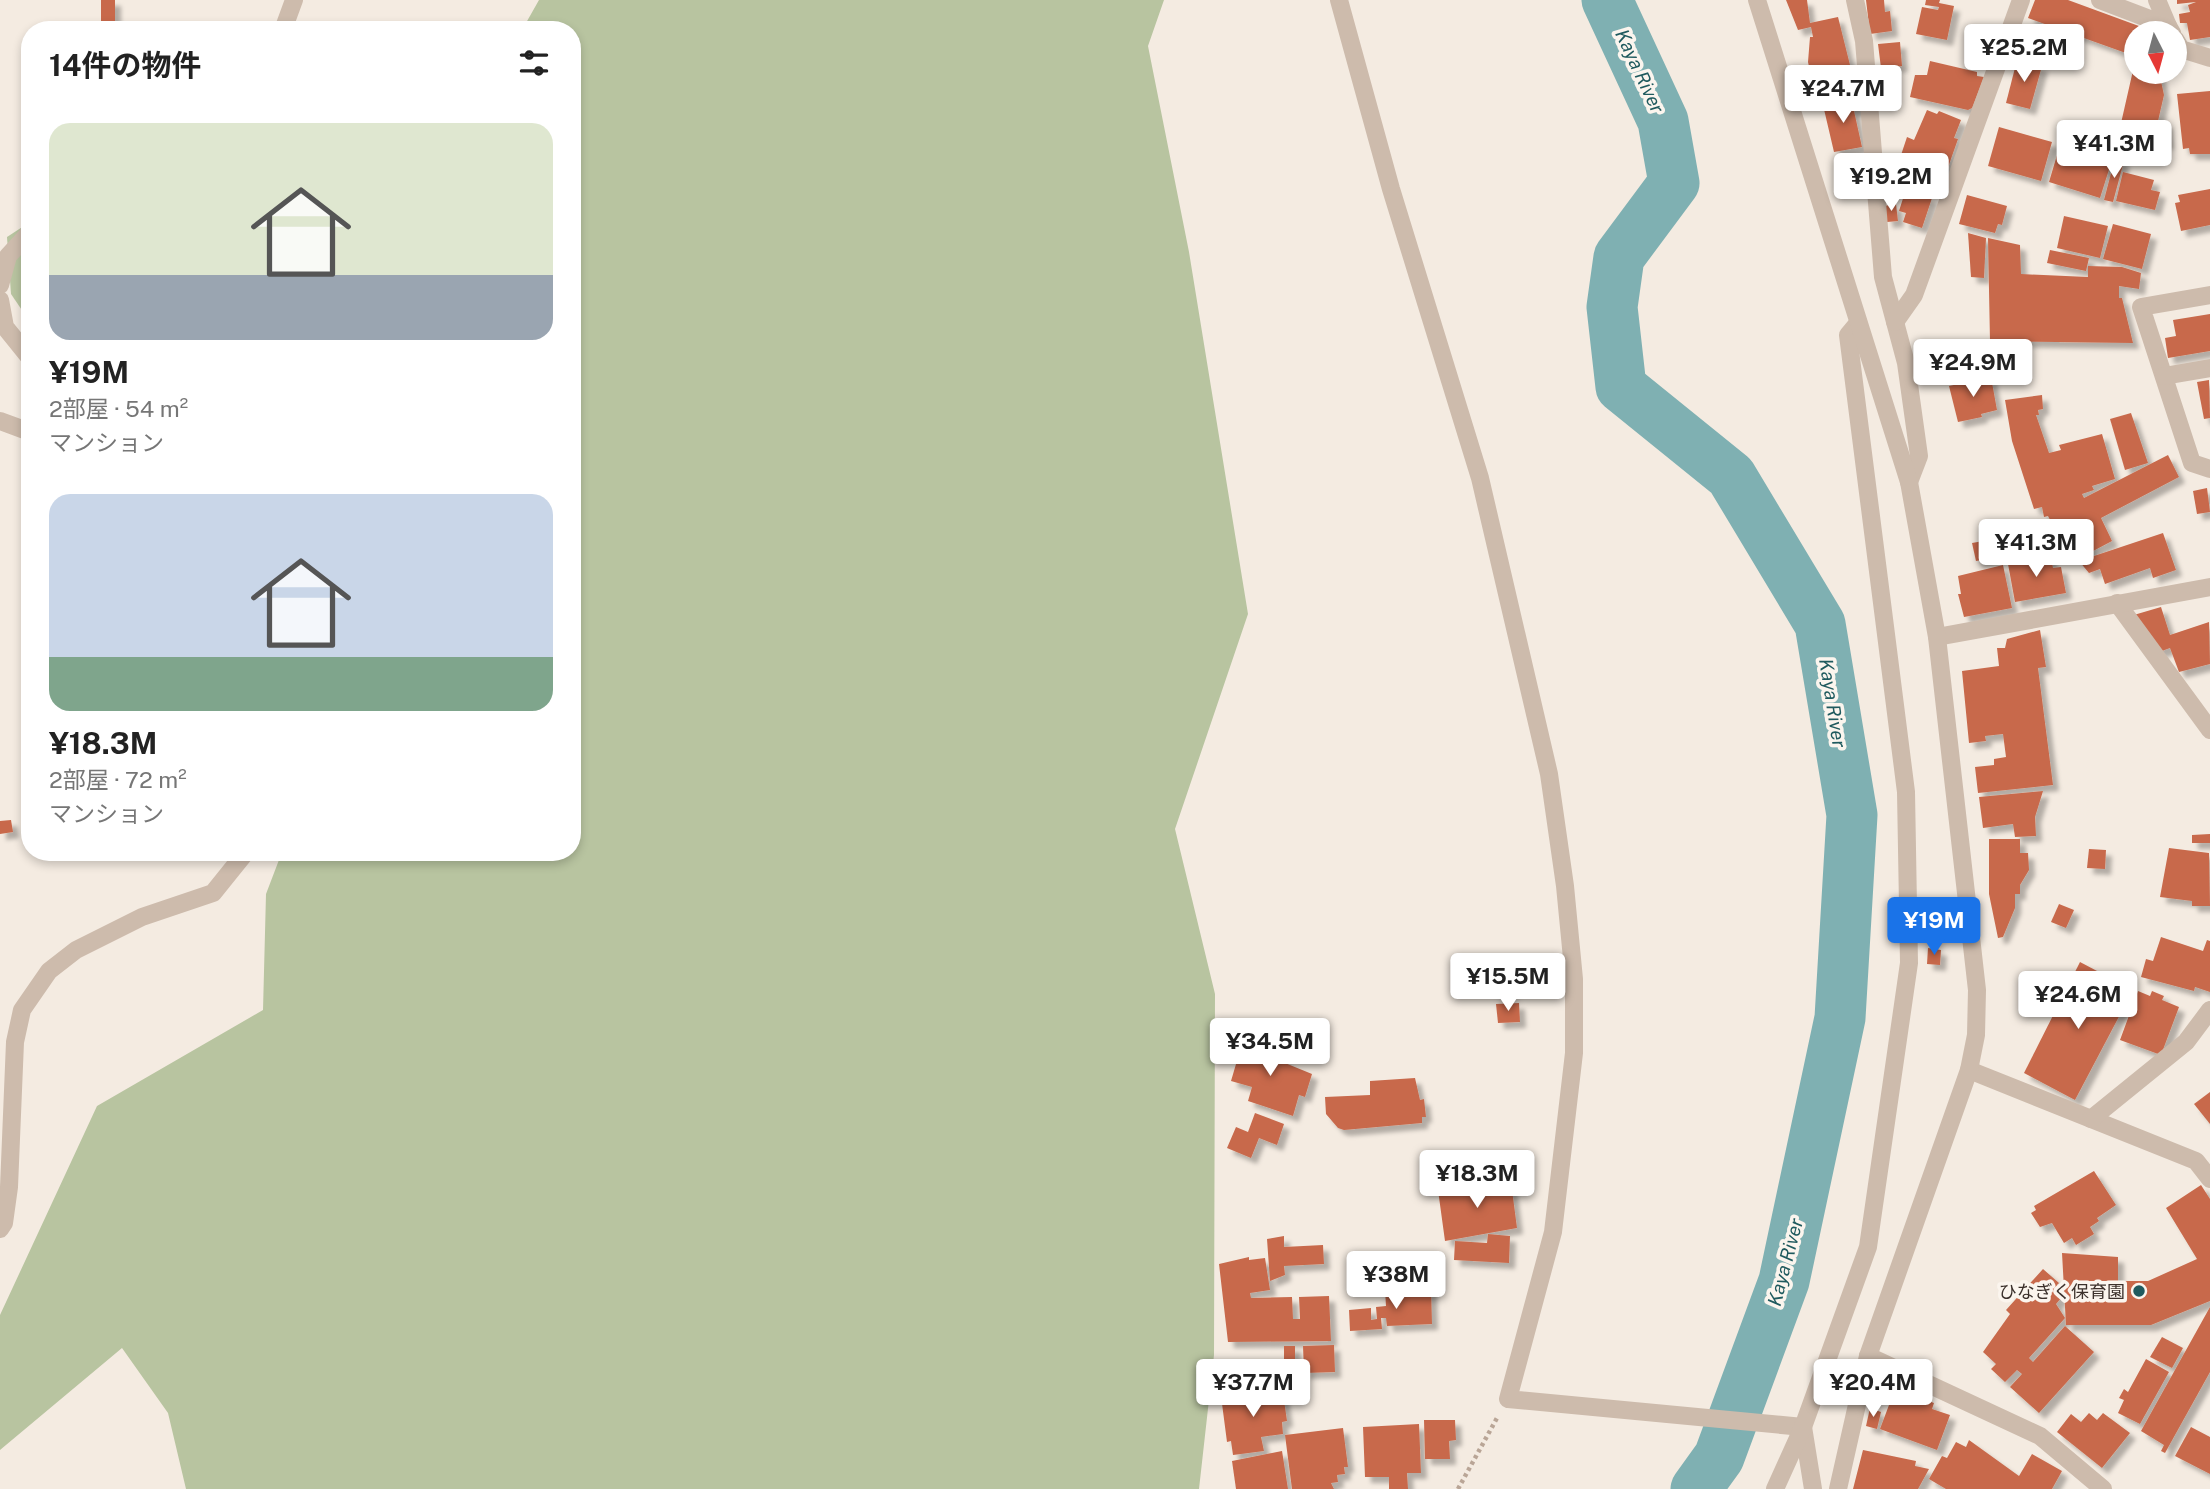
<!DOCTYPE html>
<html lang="ja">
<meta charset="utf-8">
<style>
:root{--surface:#fff;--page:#f6f6f6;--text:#222;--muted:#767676;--accent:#1a73e8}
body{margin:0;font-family:"Public Sans","Noto Sans JP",sans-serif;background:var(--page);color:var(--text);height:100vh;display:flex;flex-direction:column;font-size:26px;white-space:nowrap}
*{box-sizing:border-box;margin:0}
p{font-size:23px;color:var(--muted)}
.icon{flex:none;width:38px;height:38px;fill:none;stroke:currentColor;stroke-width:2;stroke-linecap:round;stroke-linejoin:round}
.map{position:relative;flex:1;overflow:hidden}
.details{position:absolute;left:21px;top:21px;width:560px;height:840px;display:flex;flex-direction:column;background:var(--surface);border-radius:28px;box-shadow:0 4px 10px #0003}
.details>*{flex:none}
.needle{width:46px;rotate:174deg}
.buttons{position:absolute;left:2124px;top:21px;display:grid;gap:14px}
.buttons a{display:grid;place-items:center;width:63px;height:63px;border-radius:50%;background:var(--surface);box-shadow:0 4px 10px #0003;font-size:35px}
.price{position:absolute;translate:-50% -60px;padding:0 16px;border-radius:7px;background:#fff;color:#222;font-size:23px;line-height:46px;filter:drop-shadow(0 2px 4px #0008)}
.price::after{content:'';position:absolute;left:50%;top:42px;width:21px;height:16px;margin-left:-10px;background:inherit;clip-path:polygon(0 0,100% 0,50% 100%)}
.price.on{background:var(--accent);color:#fff}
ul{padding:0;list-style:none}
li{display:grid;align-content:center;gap:14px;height:371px;padding:0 28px}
li span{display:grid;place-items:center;height:217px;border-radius:21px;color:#555}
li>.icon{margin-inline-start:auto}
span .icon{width:126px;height:126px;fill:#fffc;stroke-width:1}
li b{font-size:30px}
h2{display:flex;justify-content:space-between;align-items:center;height:84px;padding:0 28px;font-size:30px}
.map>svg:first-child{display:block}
</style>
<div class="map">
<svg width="2210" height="1489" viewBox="0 0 2210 1489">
<defs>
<filter id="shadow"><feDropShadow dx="6" dy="6" stdDeviation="2" flood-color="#0004"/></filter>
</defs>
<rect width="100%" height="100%" fill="#f4ebe1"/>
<!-- green -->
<g fill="#b8c4a0">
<path d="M539 0H1164L1148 46 1189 252 1248 614 1175 829 1215 994 1214 1355 1199 1489H186L168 1413 122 1348 0 1450V1315L97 1106 263 1010 266 894 282 852H572V30H522Z"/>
<path d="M30 222V322L11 294 7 237Z"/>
</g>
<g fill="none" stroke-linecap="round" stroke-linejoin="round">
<!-- river -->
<path stroke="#7fb0b2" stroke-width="51" d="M1607 0 1663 121 1674 183 1619 257 1612 307 1621 387 1731 476 1820 624 1852 815 1840 1018 1784 1281 1719 1457 1696 1489"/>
</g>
<!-- building -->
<g fill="#c8694b" filter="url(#shadow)">
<rect x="101" y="0" width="14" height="30"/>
<path d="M1786 0H1807L1810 23 1838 17 1855 85 1815 94 1808 62 1810 37H1813L1811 27 1798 30Z"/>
<path d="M1866 0H1884L1885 12 1890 11 1892 31 1870 34Z"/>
<path d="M1926 0H1940L1939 3 1954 6 1947 40 1916 34 1922 7 1938 10 1939 7 1925 5Z"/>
<path d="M2035 0H2068L2147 29 2145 33H2137V57L2028 18Z"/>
<path d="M2177 0H2210V37L2190 40 2187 23H2180L2179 14 2190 12 2188 5 2196 2 2177 4Z"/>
<path d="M2036 33 2055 39 2049 59 2029 53Z"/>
<path d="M1900 42 1902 66 1881 68 1878 44Z"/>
<path d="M2017 60 2042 66 2030 109 2006 103Z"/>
<path d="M1930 61 1977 72V76L1984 77 1972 108 1968 110 1910 97 1915 75H1927Z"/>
<path d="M2134 66 2137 72H2159L2164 95 2158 121 2166 122 2168 144 2119 132Z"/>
<path d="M2210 91V154H2190L2189 148 2183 149 2177 94Z"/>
<path d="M1856 99 1858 110 1854 111 1862 147 1834 152 1823 105Z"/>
<path d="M1927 110 1937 114 1939 111 1961 120 1954 138 1958 139 1940 190 1902 176 1908 161 1900 158 1907 137 1914 140Z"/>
<path d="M1999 127 2052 142 2041 181 1988 166Z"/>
<path d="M2060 145 2075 150 2077 145 2090 149 2089 153 2112 160 2100 198 2049 182Z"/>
<path d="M2115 158 2124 161 2113 202 2104 200Z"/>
<path d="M2123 172 2154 180 2151 190 2160 192 2155 210 2116 201Z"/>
<path d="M1906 189 1932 198 1922 228 1903 222 1906 213 1899 211Z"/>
<path d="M2210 189V225L2181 231 2175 203 2180 202 2178 195Z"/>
<path d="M1967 195 2007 206 2002 225 1998 224 1995 233 1959 224Z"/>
<path d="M1896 204 1898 221 1887 222 1884 206Z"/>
<path d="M2064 216 2108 226 2100 258 2057 248Z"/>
<path d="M2113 224 2151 234 2142 269 2103 259Z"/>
<path d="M1968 233 1986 238 1984 278 1971 277Z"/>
<path d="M1988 238 2020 245 2021 274 2088 277V266L2122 267 2141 273 2139 289 2119 286V298H2122L2133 343 1990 341Z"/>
<path d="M2050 250 2089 258 2086 271 2047 263Z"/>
<path d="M2210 314V351L2168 358 2165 338 2176 336 2173 320Z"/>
<path d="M1991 377 1997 410 1981 414 1982 417 1958 422 1949 386Z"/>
<path d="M2209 380 2210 418 2204 419 2197 382Z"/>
<path d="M2042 395 2043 409 2038 410 2039 415H2036L2049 453 2061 450 2059 445 2102 434 2115 479 2092 486 2094 490 2082 494 2084 498 2168 455 2179 477 2101 518 2112 541 2078 559 2061 526 2055 529 2048 516 2044 517 2042 507 2034 509 2012 441 2005 400Z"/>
<path d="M2131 413 2148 463 2125 470 2110 419Z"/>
<path d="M2207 488 2210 512 2197 514 2193 491Z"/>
<path d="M2163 533 2176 570 2153 578 2150 568 2105 584 2100 569 2089 573 2079 561Z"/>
<path d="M2000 538 2003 556 1976 561 1972 543Z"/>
<path d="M2050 553 2053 568 2061 567 2066 593 2015 602 2008 564Z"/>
<path d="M2003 565 2012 608 1964 617 1958 594H1961L1958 576Z"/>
<path d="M2161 607 2170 635 2209 622 2210 664 2179 672 2170 648 2159 652 2127 617Z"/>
<path d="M2040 630 2046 667 2038 668 2053 785 1978 793 1975 767 1994 765V759L2006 757 2003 734 1985 736 1986 741 1969 743 1962 671 1999 666 1997 648H2005L2007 639Z"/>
<path d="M2043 791 2035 817 2036 836 2015 837 2013 824 1983 828 1979 797Z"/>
<path d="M11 820 13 832 0 834V821Z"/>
<path d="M2210 834V843H2192V835Z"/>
<path d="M1989 839H2020V853H2028L2029 870 2020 885V894H2015V908L2003 937 1998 938 1989 894Z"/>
<path d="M2169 848 2209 853 2210 906H2192V901L2160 897Z"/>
<path d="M2089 849 2106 850 2105 869 2087 868Z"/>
<path d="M2059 904 2074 910 2066 928 2051 922Z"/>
<path d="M2161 937 2203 951 2207 940 2210 941V992L2195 987 2194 991 2141 977 2146 959 2153 961Z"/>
<path d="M1928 948 1941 950 1940 965 1927 964Z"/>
<path d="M2080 962 2133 990 2075 1100 2024 1073Z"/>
<path d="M2138 991 2150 996 2152 991 2164 996 2162 1000 2179 1007 2161 1055 2120 1040Z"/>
<path d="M1519 1003 1520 1022 1498 1023 1496 1004Z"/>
<path d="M1244 1037 1265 1043 1262 1053 1286 1060 1285 1063 1312 1074 1305 1097 1299 1095 1293 1116 1248 1101 1252 1087 1231 1081Z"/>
<path d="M1415 1078 1420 1100 1424 1099 1426 1117H1422V1123L1344 1130 1338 1128 1326 1114 1325 1097 1370 1095V1081Z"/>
<path d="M2210 1092V1124L2194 1104Z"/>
<path d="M1255 1113 1284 1124 1277 1145 1259 1138 1251 1158 1227 1148 1236 1127 1248 1132Z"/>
<path d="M2094 1171 2116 1205 2097 1218 2099 1221 2090 1227 2094 1234 2076 1245 2072 1238 2064 1243 2052 1223 2040 1227 2031 1213 2036 1210 2034 1206Z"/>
<path d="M1480 1180 1481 1186 1511 1182 1517 1228 1445 1241 1438 1190Z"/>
<path d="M2201 1185 2210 1199V1301L2151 1325H2066L2062 1253 2118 1257V1281H2148L2197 1259 2166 1208Z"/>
<path d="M1488 1234 1510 1236 1509 1263 1454 1260 1455 1241 1487 1243Z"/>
<path d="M1284 1236V1247L1323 1245 1324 1264 1284 1266 1285 1275 1270 1281 1267 1239Z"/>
<path d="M1249 1257V1260L1265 1258 1270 1290 1250 1293 1251 1298 1292 1297 1293 1319H1300L1299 1297 1329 1296 1331 1341 1228 1342 1219 1264Z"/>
<path d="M2043 1269 2059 1283 2057 1285 2061 1289 2058 1293 2062 1297 2056 1304 2065 1318 2029 1358 2033 1362 2065 1326 2094 1352 2039 1413 2010 1387 2022 1374 2017 1370 2005 1382 1991 1369 1996 1364 1983 1352 2010 1314 2006 1310Z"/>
<path d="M1431 1288 1432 1324 1387 1326 1386 1318H1381L1382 1329 1350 1331 1349 1310 1371 1308V1320L1377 1319 1376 1307 1386 1306 1385 1290Z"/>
<path d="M2210 1307V1372L2165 1453 2161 1451 2164 1445 2141 1431Z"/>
<path d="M2162 1337 2183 1348 2172 1368 2150 1357Z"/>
<path d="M1334 1345 1335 1372 1304 1373 1303 1346Z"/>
<rect x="1284" y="1346" width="11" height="13"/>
<path d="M2146 1359 2169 1372 2140 1424 2118 1413 2124 1400 2119 1398 2124 1389 2128 1392Z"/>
<path d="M1272 1389 1273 1394 1283 1393 1287 1421 1282 1422 1283 1434 1261 1437 1264 1451 1233 1455 1231 1441 1227 1442 1221 1396Z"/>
<path d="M1895 1389 1934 1403 1932 1409 1950 1415 1937 1450 1880 1429Z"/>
<path d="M1870 1408 1881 1412 1877 1429 1866 1426Z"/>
<path d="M2089 1413 2097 1420 2103 1413 2130 1433 2102 1468 2057 1432 2071 1414 2081 1422Z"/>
<path d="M1424 1420H1455L1456 1440 1449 1441 1450 1459H1425Z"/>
<path d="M1419 1424 1421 1473H1407L1408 1489H1389V1477H1365L1363 1427Z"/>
<path d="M2191 1427 2210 1437V1474L2175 1456Z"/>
<path d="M1343 1428 1348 1467H1344L1345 1474 1337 1475 1338 1482 1331 1483 1334 1489H1292L1285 1435Z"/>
<path d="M1969 1440 2019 1476 2032 1454 2062 1471 2052 1489H1946L1929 1479 1942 1456 1947 1458 1956 1442 1966 1447Z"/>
<path d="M1863 1450 1916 1461 1915 1466 1929 1469 1918 1489H1853Z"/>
<path d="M1282 1451 1288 1489H1236L1232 1461Z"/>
</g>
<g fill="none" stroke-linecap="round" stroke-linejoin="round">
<!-- path -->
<path stroke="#b9a596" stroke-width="4.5" stroke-dasharray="3.5 3.5" stroke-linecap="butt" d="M1458 1489 1497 1418"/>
<!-- minor -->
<g stroke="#cdbbac" stroke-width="18">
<path d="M1339 0 1391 189 1480 478 1549 774 1565 886 1574 979V1053L1553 1232 1508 1399 1803 1427"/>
<path d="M1855 0 1864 41 1883 277 1906 363 1919 456 1909 482"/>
<path d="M2100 0 2168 26 2172 33"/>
<path d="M2157 0 2168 26"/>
<path d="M283 30 294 0"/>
<path d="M2175 39 2181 49 2210 58"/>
<path d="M0 285 8 256 30 232"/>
<path d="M2210 295 2141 307 2192 463 2210 469"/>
<path d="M0 300 5 327 30 358"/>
<path d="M1895 322 1914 295 2021 0"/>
<path d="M2164 376 2210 368"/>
<path d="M0 421 30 432"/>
<path d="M2117 603 2210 730"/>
<path d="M1937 637 2210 587"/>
<path d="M1969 1070 2196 1161 2210 1179"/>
<path d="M2091 1119 2186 1042 2210 1010"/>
<path d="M0 1229 4 1223 9 1187 15 1042 22 1010 49 971 76 950 142 917 213 893 246 852"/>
<path d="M1868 1356 2040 1436 2103 1489"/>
<path d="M1803 1427 1813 1489"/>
<path d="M1775 1489 1803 1427 1868 1247 1909 963 1906 792 1848 335 1858 323"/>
</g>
<!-- tertiary -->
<path stroke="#cdbbac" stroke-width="18" d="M1757 0 1909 482 1937 637 1977 990 1976 1035 1969 1070 1868 1356 1838 1489"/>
</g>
<!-- markers -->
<circle fill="#1f5a5e" stroke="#fbf5ee" stroke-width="2.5" cx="2139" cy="1291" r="7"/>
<g text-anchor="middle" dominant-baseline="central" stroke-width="7" stroke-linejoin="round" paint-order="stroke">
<!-- poi labels -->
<g font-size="18" fill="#3b302b" stroke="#fbf5ee" text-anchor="end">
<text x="2125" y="1291">ひなぎく保育園</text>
</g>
<!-- water labels -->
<g font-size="19" font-style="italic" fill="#1f5a5e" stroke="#fbf5ee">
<text transform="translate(1640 71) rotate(65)">Kaya River</text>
<text transform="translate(1833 703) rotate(81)">Kaya River</text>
<text transform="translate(1785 1262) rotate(-75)">Kaya River</text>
</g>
</g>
</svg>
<div class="buttons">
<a><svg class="needle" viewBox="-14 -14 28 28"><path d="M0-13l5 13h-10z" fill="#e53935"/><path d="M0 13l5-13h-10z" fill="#767676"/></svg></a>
</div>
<b class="price" style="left:2024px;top:84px">¥25.2M</b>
<b class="price" style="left:1843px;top:125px">¥24.7M</b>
<b class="price" style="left:2114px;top:180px">¥41.3M</b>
<b class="price" style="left:1891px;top:213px">¥19.2M</b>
<b class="price" style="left:1973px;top:399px">¥24.9M</b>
<b class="price" style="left:2036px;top:579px">¥41.3M</b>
<b class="price on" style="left:1934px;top:957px">¥19M</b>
<b class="price" style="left:1508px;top:1013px">¥15.5M</b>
<b class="price" style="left:2078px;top:1031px">¥24.6M</b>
<b class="price" style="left:1270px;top:1078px">¥34.5M</b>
<b class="price" style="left:1477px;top:1210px">¥18.3M</b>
<b class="price" style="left:1396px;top:1311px">¥38M</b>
<b class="price" style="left:1253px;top:1419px">¥37.7M</b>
<b class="price" style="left:1873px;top:1419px">¥20.4M</b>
<section class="details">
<h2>14件の物件<svg class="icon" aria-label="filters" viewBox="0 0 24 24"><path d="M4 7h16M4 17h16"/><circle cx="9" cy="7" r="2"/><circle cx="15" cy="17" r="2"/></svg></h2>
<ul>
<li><span style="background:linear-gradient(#dfe7d0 70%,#9aa5b1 0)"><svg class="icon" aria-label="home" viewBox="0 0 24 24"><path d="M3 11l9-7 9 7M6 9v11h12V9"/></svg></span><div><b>¥19M</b><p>2部屋 · 54 m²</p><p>マンション</p></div></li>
<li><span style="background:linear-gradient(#c9d6e8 75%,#7fa58c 0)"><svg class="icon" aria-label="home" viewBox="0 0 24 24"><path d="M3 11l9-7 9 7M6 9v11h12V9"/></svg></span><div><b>¥18.3M</b><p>2部屋 · 72 m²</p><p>マンション</p></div></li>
</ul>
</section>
</div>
